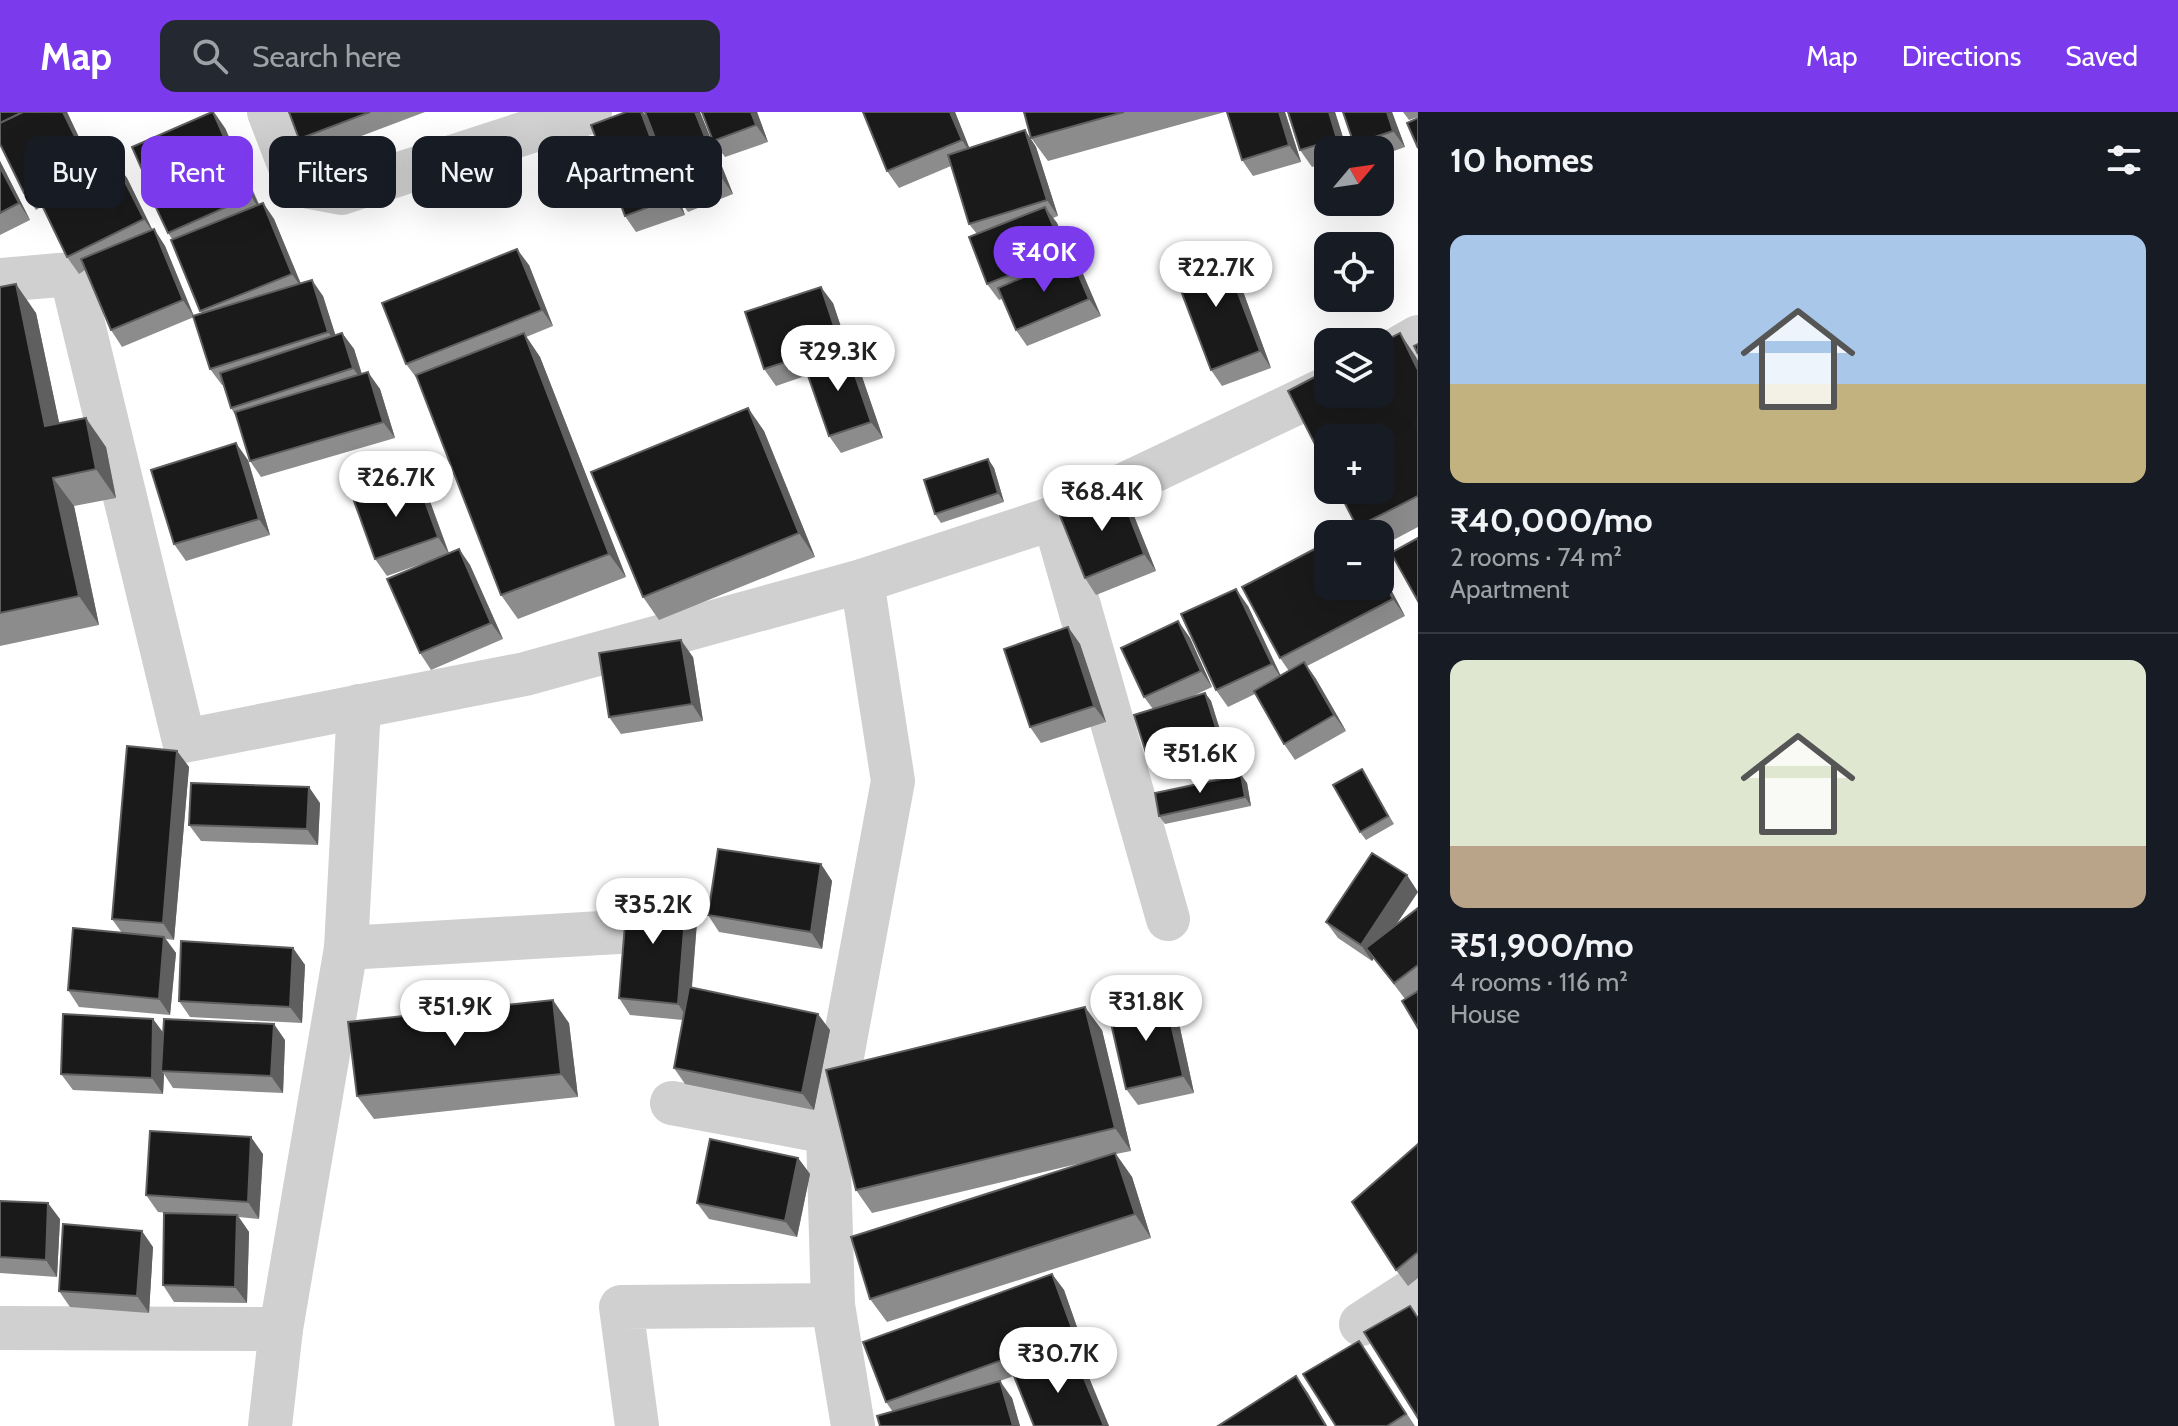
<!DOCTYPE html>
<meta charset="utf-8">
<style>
:root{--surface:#171b24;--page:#242831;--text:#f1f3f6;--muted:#9ea1a6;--line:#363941;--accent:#7c3aed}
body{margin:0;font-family:Cabin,sans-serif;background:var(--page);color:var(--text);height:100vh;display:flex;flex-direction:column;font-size:30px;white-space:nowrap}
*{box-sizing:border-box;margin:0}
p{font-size:26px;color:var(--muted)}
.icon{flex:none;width:44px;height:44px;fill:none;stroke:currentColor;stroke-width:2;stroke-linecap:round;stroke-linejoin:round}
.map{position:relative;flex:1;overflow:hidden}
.sheet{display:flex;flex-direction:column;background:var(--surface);width:760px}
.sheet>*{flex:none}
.hud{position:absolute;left:24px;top:24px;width:760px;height:72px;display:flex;gap:16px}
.needle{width:52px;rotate:61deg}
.tools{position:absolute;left:1314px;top:24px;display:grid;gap:16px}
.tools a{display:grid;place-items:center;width:80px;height:80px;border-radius:16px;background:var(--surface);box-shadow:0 8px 32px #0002;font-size:40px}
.price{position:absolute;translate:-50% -68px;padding:0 18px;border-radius:28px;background:#fff;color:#222;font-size:26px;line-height:52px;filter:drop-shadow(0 2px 4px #0008)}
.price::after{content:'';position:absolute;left:50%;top:48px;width:24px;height:18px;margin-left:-12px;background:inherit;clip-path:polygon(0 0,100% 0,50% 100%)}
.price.selected{background:var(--accent);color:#fff}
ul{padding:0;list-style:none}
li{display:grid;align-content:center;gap:16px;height:424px;padding:0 32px}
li+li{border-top:2px solid var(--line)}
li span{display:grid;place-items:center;height:248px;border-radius:16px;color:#555}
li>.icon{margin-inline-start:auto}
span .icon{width:144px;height:144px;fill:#fffc;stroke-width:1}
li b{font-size:34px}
h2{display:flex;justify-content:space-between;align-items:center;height:96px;padding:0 32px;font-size:34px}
.tag{padding:0 28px;border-radius:16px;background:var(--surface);box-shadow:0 8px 32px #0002;font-size:28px;line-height:72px}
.tag.selected{background:var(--accent);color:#fff}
header{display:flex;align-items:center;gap:48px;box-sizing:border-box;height:112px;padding:0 40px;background:var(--accent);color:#fff}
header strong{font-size:38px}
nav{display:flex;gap:44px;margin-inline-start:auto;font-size:28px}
.search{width:560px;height:72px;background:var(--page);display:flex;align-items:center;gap:20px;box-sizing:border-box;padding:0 28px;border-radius:16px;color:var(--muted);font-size:30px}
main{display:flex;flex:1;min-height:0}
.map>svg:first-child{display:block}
</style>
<header>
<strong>Map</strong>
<div class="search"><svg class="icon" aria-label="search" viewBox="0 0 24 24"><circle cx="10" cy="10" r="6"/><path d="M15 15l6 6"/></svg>Search here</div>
<nav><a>Map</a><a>Directions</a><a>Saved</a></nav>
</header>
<main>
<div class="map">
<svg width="1418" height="1314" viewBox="0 0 1418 1314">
<rect width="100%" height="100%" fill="#fff"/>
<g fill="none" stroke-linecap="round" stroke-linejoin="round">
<!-- minor -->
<g stroke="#d0d0d0" stroke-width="44">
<path d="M269 0 289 52 309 75 341 81 590 0"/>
<path d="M0 168 71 162 184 629 525 562 862 469 1054 406 1328 276"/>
<path d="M1380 247 1418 225"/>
<path d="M1054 406 1168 807"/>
<path d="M346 836 618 820"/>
<path d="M672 991 828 1020"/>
<path d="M1361 1212 1418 1175"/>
<path d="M0 1216 281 1217"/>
<path d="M270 1314 281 1217 346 836 359 594"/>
<path d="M637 1314 621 1195 833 1193"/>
<path d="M853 1314 833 1193 828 1020 893 669 862 469"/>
</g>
</g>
<!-- wall -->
<g fill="#8c8c8c">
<path d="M0 0H67L95 59 115 50 127 66 152 118 154 117 165 134 194 204 202 202 172 127 168 121 154 83 151 78 225 16 259 92 263 91 274 107 300 171 323 184 335 223 342 221 354 237 362 262 380 277 395 326 261 365 250 349 236 304 231 296 223 273H222L210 257 194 205 122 235 111 218 85 158 79 162 67 145 43 94 36 98 24 81Z"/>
<path d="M289 0H425L311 43 299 27Z"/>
<path d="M626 0H643L647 6 700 0 733 82 688 100 678 85 685 103 636 120 625 104Z"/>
<path d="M702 0H757L768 30 725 45 713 29Z"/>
<path d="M863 0H955L969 36 1025 18 1036 35 1058 104 1053 106 1057 111 1071 145 1083 162 1101 204 1027 234 1016 218 1002 187 999 188 987 172 977 122 969 112 951 54 899 76 887 59Z"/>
<path d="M1024 0H1225L1048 49 1031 26Z"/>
<path d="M1285 0 1301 50 1253 64 1242 48Z"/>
<path d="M1335 0 1347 38H1328V50L1312 55 1300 38Z"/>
<path d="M1392 0 1405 35 1380 44V38H1358L1354 32Z"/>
<path d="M1403 0H1418V5L1409 8Z"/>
<path d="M0 49 30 108 0 123Z"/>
<path d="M1221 136 1233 152 1271 256 1222 274 1211 258Z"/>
<path d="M529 153 553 214 526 225 540 245 626 465 518 507 501 483 418 268 406 252Z"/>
<path d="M0 175 36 201 59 311 106 335 116 386 74 394 99 513 0 534Z"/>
<path d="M833 191 850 242 858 253 883 326 841 341 829 324 808 263 776 274 764 257Z"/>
<path d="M1400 221 1418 249V415L1380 435V422H1362L1357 415Z"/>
<path d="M748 296 764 319 815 445 659 508 643 485Z"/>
<path d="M988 347 994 356 1004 390 941 411 935 402Z"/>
<path d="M248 348 270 423 186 449 174 432Z"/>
<path d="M417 367 428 384 449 441 459 437 470 453 503 527 431 558 420 541 435 447 387 464 375 447Z"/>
<path d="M1130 394 1156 459 1096 483 1085 466Z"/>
<path d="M1380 457 1405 504 1307 554 1316 567 1346 619 1295 648 1284 632 1255 582 1228 595 1216 578 1248 494 1281 564 1289 559 1280 546Z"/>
<path d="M1178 509 1190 526 1212 575 1193 584 1205 581 1211 589 1224 631 1153 653 1147 644 1153 597 1144 585Z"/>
<path d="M1068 515 1080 532 1106 610 1041 631 1030 615Z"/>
<path d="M693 545 703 609 621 622 609 605Z"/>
<path d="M177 639 189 655 174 828 166 827 176 841 170 903 79 895 68 878 122 821 112 807Z"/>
<path d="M1362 657 1394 712 1366 728 1360 720Z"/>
<path d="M1241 663 1247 671 1251 694 1165 712 1159 704Z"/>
<path d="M320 691 318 733 201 729 189 713Z"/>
<path d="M821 752 832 769 822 837 719 820 708 803Z"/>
<path d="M687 781 698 797 692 876 830 918 814 998 685 972 674 956 683 908 630 903 619 886Z"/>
<path d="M1418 796V878L1405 887 1374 846 1372 849 1338 826 1326 810 1397 812Z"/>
<path d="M293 836 305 853 302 911 190 905 179 889Z"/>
<path d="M1177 902 1194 981 1138 993 1126 977Z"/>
<path d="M153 907 163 921 285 928 283 981 173 976 164 962 163 982 73 978 61 962Z"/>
<path d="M569 911 578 985 374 1007 357 984Z"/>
<path d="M1102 918 1131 1039 1116 1042 1132 1065 1151 1126 887 1210 870 1187 1094 1048 872 1101 856 1078Z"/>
<path d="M1418 1032V1166L1408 1174 1396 1158Z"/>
<path d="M263 1042 259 1107 239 1105 249 1120 247 1191 174 1190 163 1173 168 1101 158 1100 146 1083Z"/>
<path d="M798 1046 810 1062 797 1125 709 1107 697 1091Z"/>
<path d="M0 1089 60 1107 57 1165 0 1161Z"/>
<path d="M153 1135 149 1201 70 1195 59 1179Z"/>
<path d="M1052 1162 1064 1178 1085 1238 1075 1242 1085 1256 1109 1314H1034L1025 1260 997 1270 1012 1286 1020 1314H880L893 1300 886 1290Z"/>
<path d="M1370 1246 1415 1314H1336Z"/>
</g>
<!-- shaded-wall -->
<g fill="#5f5f5f">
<path d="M63 0H67L99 68 88 51Z"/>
<path d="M214 0 225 16 244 59 232 43Z"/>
<path d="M641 0H643L651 11 685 103 673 86Z"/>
<path d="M695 0H700L733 82 721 65Z"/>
<path d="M751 0H757L768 30 756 13Z"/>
<path d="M950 0H955L973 45 962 28Z"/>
<path d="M1279 0H1285L1301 50 1289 33Z"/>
<path d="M1329 0H1335L1347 38H1345L1337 27Z"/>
<path d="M1387 0H1392L1405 35 1393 19Z"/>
<path d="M1025 18 1036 35 1058 104 1047 88Z"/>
<path d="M235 47 246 64 262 101 251 84Z"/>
<path d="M0 49 30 108 19 91 0 55Z"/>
<path d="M115 50 127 66 155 123 144 107Z"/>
<path d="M263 91 274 107 304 179 292 162Z"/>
<path d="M1045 95 1057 111 1076 157 1065 141Z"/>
<path d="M154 117 165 134 194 205 183 188Z"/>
<path d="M1221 136 1233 152 1271 256 1260 239Z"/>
<path d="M517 137 529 153 553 214 542 198Z"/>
<path d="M1071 145 1083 162 1101 204 1089 187Z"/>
<path d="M312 168 323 184 340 237 328 220Z"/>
<path d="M16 172 36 201 66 343 45 314Z"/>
<path d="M821 175 833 191 850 242 858 253 883 326 871 310 849 244 840 232Z"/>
<path d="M342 221 354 237 365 273 353 256Z"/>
<path d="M524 221 540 245 626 465 609 442Z"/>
<path d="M1400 221 1416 245 1418 249V258Z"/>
<path d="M368 260 380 277 395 326 383 310Z"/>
<path d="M748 296 764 319 815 445 799 421Z"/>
<path d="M86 306 106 335 116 386 96 357Z"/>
<path d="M236 331 248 348 270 423 259 407Z"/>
<path d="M988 347 994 356 1004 390 998 381Z"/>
<path d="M53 366 74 394 99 513 79 484Z"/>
<path d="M417 367 428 384 449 442 438 425Z"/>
<path d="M1119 377 1130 394 1156 459 1144 442Z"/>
<path d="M459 437 470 453 503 527 491 511Z"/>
<path d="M1380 457 1405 504 1393 487 1380 463Z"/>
<path d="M1236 477 1248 494 1283 569 1272 552Z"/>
<path d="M1178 509 1190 526 1212 575 1201 559Z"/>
<path d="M1068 515 1080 532 1106 610 1094 594Z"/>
<path d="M681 528 693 545 703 609 692 592Z"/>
<path d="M1304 550 1316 567 1346 619 1334 603Z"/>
<path d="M1205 581 1211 589 1224 631 1218 622Z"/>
<path d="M177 639 189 655 174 828 163 811Z"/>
<path d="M1241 663 1247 671 1251 694 1245 685Z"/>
<path d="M309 675 320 691 318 733 307 717Z"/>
<path d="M821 752 832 769 822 837 811 820Z"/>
<path d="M1407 763 1418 780 1372 849 1361 833Z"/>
<path d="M687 781 698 797 689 908 678 892Z"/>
<path d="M164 825 176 841 170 903 159 887Z"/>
<path d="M293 836 305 853 302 911 290 895Z"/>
<path d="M1165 885 1177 902 1194 981 1183 964Z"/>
<path d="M553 888 569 911 578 985 561 962Z"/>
<path d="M1085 895 1102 918 1131 1039 1115 1016Z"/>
<path d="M818 902 830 918 814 998 802 981Z"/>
<path d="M153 907 165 923 161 959 164 962 163 982 152 966Z"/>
<path d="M274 912 285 928 283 981 271 964Z"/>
<path d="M251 1025 263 1042 259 1107 248 1090Z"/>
<path d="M1115 1041 1132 1065 1151 1126 1135 1102Z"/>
<path d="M798 1046 810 1062 797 1125 785 1109Z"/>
<path d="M48 1091 60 1107 57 1165 46 1148Z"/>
<path d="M237 1103 249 1120 247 1191 235 1175Z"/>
<path d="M142 1119 153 1135 149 1201 137 1184Z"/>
<path d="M1052 1162 1064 1178 1085 1238 1074 1222Z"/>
<path d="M1073 1240 1085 1256 1109 1314H1104Z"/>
<path d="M1296 1264 1308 1281 1327 1314H1326Z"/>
<path d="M1000 1269 1012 1286 1020 1314H1013Z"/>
</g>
<!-- building -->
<g fill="#1a1a1a" stroke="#5f5f5f" stroke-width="2">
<path d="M0 0H23L0 11Z"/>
<path d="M23 0H63L88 51 24 81 0 32V11Z"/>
<path d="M212 0H213L232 43 151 78 132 35Z"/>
<path d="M289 0H370L299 27Z"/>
<path d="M626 0H641L673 86 625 104 591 13Z"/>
<path d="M645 0H695L721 65 677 83Z"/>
<path d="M702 0H751L756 13 713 29Z"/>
<path d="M863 0H950L962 28 887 59Z"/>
<path d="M1024 0H1124L1031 26Z"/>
<path d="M1227 0H1279L1289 33 1242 48Z"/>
<path d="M1288 0H1329L1337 27 1300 38Z"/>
<path d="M1343 0H1387L1393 19 1354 32Z"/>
<path d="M1418 6V36L1407 11Z"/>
<path d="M1025 18 1047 88 969 112 948 43Z"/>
<path d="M235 47 251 84 168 121 151 85Z"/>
<path d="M115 50 144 107 67 145 39 87Z"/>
<path d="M0 55 19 91 0 101Z"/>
<path d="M263 91 292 162 200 199 171 128Z"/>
<path d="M1045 95 1065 141 987 172 969 125Z"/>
<path d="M154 117 183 188 111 218 81 147Z"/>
<path d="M1221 136 1260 239 1211 258 1172 155Z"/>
<path d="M517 137 542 198 406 252 382 191Z"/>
<path d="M1071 145 1089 187 1016 218 998 176Z"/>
<path d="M312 168 328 220 210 257 193 204Z"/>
<path d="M16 172 45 314 86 306 96 357 53 366 79 484 0 501V175Z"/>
<path d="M821 175 840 232 764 257 745 200Z"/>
<path d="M342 221 353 256 231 296 220 261Z"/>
<path d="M524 221 609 442 501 483 416 263Z"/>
<path d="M1400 221 1418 258V384L1357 415 1338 378H1380V326H1328V358L1288 279 1328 258V282H1380V231Z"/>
<path d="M1418 232V242L1414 234Z"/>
<path d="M846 237 871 310 829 324 804 252Z"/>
<path d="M368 260 383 310 250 349 235 300Z"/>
<path d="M748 296 799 421 643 485 591 360Z"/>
<path d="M236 331 259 407 174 432 151 358Z"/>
<path d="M988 347 998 381 935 402 924 368Z"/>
<path d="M417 367 438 425 375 447 354 389Z"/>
<path d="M1119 377 1144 442 1085 466 1059 401Z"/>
<path d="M1355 415 1359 422H1342Z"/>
<path d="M1418 426V489L1391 441Z"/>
<path d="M1328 430V474H1380V463L1393 487 1280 546 1242 475Z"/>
<path d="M459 437 491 511 420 541 387 467Z"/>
<path d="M1236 477 1272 552 1216 578 1181 502Z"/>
<path d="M1178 509 1201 559 1144 585 1121 536Z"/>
<path d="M1068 515 1094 594 1030 615 1004 537Z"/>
<path d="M681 528 692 592 609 605 599 541Z"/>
<path d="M1304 550 1334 603 1284 632 1254 579Z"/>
<path d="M1205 581 1218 622 1147 644 1134 603Z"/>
<path d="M127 634 177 639 163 811 112 807Z"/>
<path d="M1362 657 1388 704 1360 720 1333 673Z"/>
<path d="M1241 663 1245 685 1159 704 1155 681Z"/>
<path d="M191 671 309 675 307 717 189 713Z"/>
<path d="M718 737 821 752 811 820 708 803Z"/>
<path d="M1372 741 1407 763 1361 833 1326 810Z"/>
<path d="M628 775 687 781 678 892 619 886Z"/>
<path d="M1418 796V853L1394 871 1366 836Z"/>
<path d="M73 816 164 825 159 887 68 878Z"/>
<path d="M181 829 293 836 290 895 179 889Z"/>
<path d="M689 875 818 902 802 981 674 956Z"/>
<path d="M1418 879V916L1402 889Z"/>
<path d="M1165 885 1183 964 1126 977 1108 898Z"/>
<path d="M553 888 561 962 357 984 348 910Z"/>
<path d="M1085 895 1115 1016 856 1078 826 958Z"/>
<path d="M63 902 153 907 152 966 61 962Z"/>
<path d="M164 907 274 912 271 964 161 959Z"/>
<path d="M150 1019 251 1025 248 1090 146 1083Z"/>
<path d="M710 1027 798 1046 785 1109 697 1091Z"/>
<path d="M1418 1032V1140L1396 1158 1352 1090Z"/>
<path d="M1115 1041 1135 1102 870 1187 851 1125Z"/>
<path d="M0 1089 48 1091 46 1148 0 1145Z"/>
<path d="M164 1101 237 1103 235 1175 163 1173Z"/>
<path d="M63 1112 142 1119 137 1184 59 1179Z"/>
<path d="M1052 1162 1074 1222 886 1290 863 1230Z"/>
<path d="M1410 1194 1418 1206V1306L1364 1220Z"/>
<path d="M1359 1229 1406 1302 1387 1314H1336L1303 1262Z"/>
<path d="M1073 1240 1104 1314H1034L1014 1264Z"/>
<path d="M1296 1264 1326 1314H1218Z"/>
<path d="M1000 1269 1013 1314H880L877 1304Z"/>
</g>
</svg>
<div class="tools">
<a><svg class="needle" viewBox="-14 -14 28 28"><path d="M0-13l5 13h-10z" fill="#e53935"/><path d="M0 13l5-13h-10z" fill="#9ea1a6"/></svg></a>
<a><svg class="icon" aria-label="locate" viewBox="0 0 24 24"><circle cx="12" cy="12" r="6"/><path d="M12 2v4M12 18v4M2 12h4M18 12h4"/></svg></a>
<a><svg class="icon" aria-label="layers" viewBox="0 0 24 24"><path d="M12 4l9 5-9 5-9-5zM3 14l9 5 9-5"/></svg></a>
<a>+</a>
<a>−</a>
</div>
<b class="price selected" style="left:1044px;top:182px">₹40K</b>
<b class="price" style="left:1216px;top:197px">₹22.7K</b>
<b class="price" style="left:838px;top:281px">₹29.3K</b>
<b class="price" style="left:396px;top:407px">₹26.7K</b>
<b class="price" style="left:1102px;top:421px">₹68.4K</b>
<b class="price" style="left:1200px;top:683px">₹51.6K</b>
<b class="price" style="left:653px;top:834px">₹35.2K</b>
<b class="price" style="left:1146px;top:931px">₹31.8K</b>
<b class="price" style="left:455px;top:936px">₹51.9K</b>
<b class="price" style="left:1058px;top:1283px">₹30.7K</b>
<div class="hud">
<a class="tag">Buy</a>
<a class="tag selected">Rent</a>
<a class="tag">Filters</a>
<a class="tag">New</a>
<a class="tag">Apartment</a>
</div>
</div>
<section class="sheet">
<h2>10 homes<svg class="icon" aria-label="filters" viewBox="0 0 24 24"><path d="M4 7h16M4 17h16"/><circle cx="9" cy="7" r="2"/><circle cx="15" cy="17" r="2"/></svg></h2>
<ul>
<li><span style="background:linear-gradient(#a9c7e8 60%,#c2b280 0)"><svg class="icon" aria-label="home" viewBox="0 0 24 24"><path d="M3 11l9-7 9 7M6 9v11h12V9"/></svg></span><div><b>₹40,000/mo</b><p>2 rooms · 74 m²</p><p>Apartment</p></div></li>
<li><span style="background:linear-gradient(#dfe7d0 75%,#b9a48a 0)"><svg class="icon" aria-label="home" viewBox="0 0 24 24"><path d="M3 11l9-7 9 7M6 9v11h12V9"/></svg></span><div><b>₹51,900/mo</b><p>4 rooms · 116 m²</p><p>House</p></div></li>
</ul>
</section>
</main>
